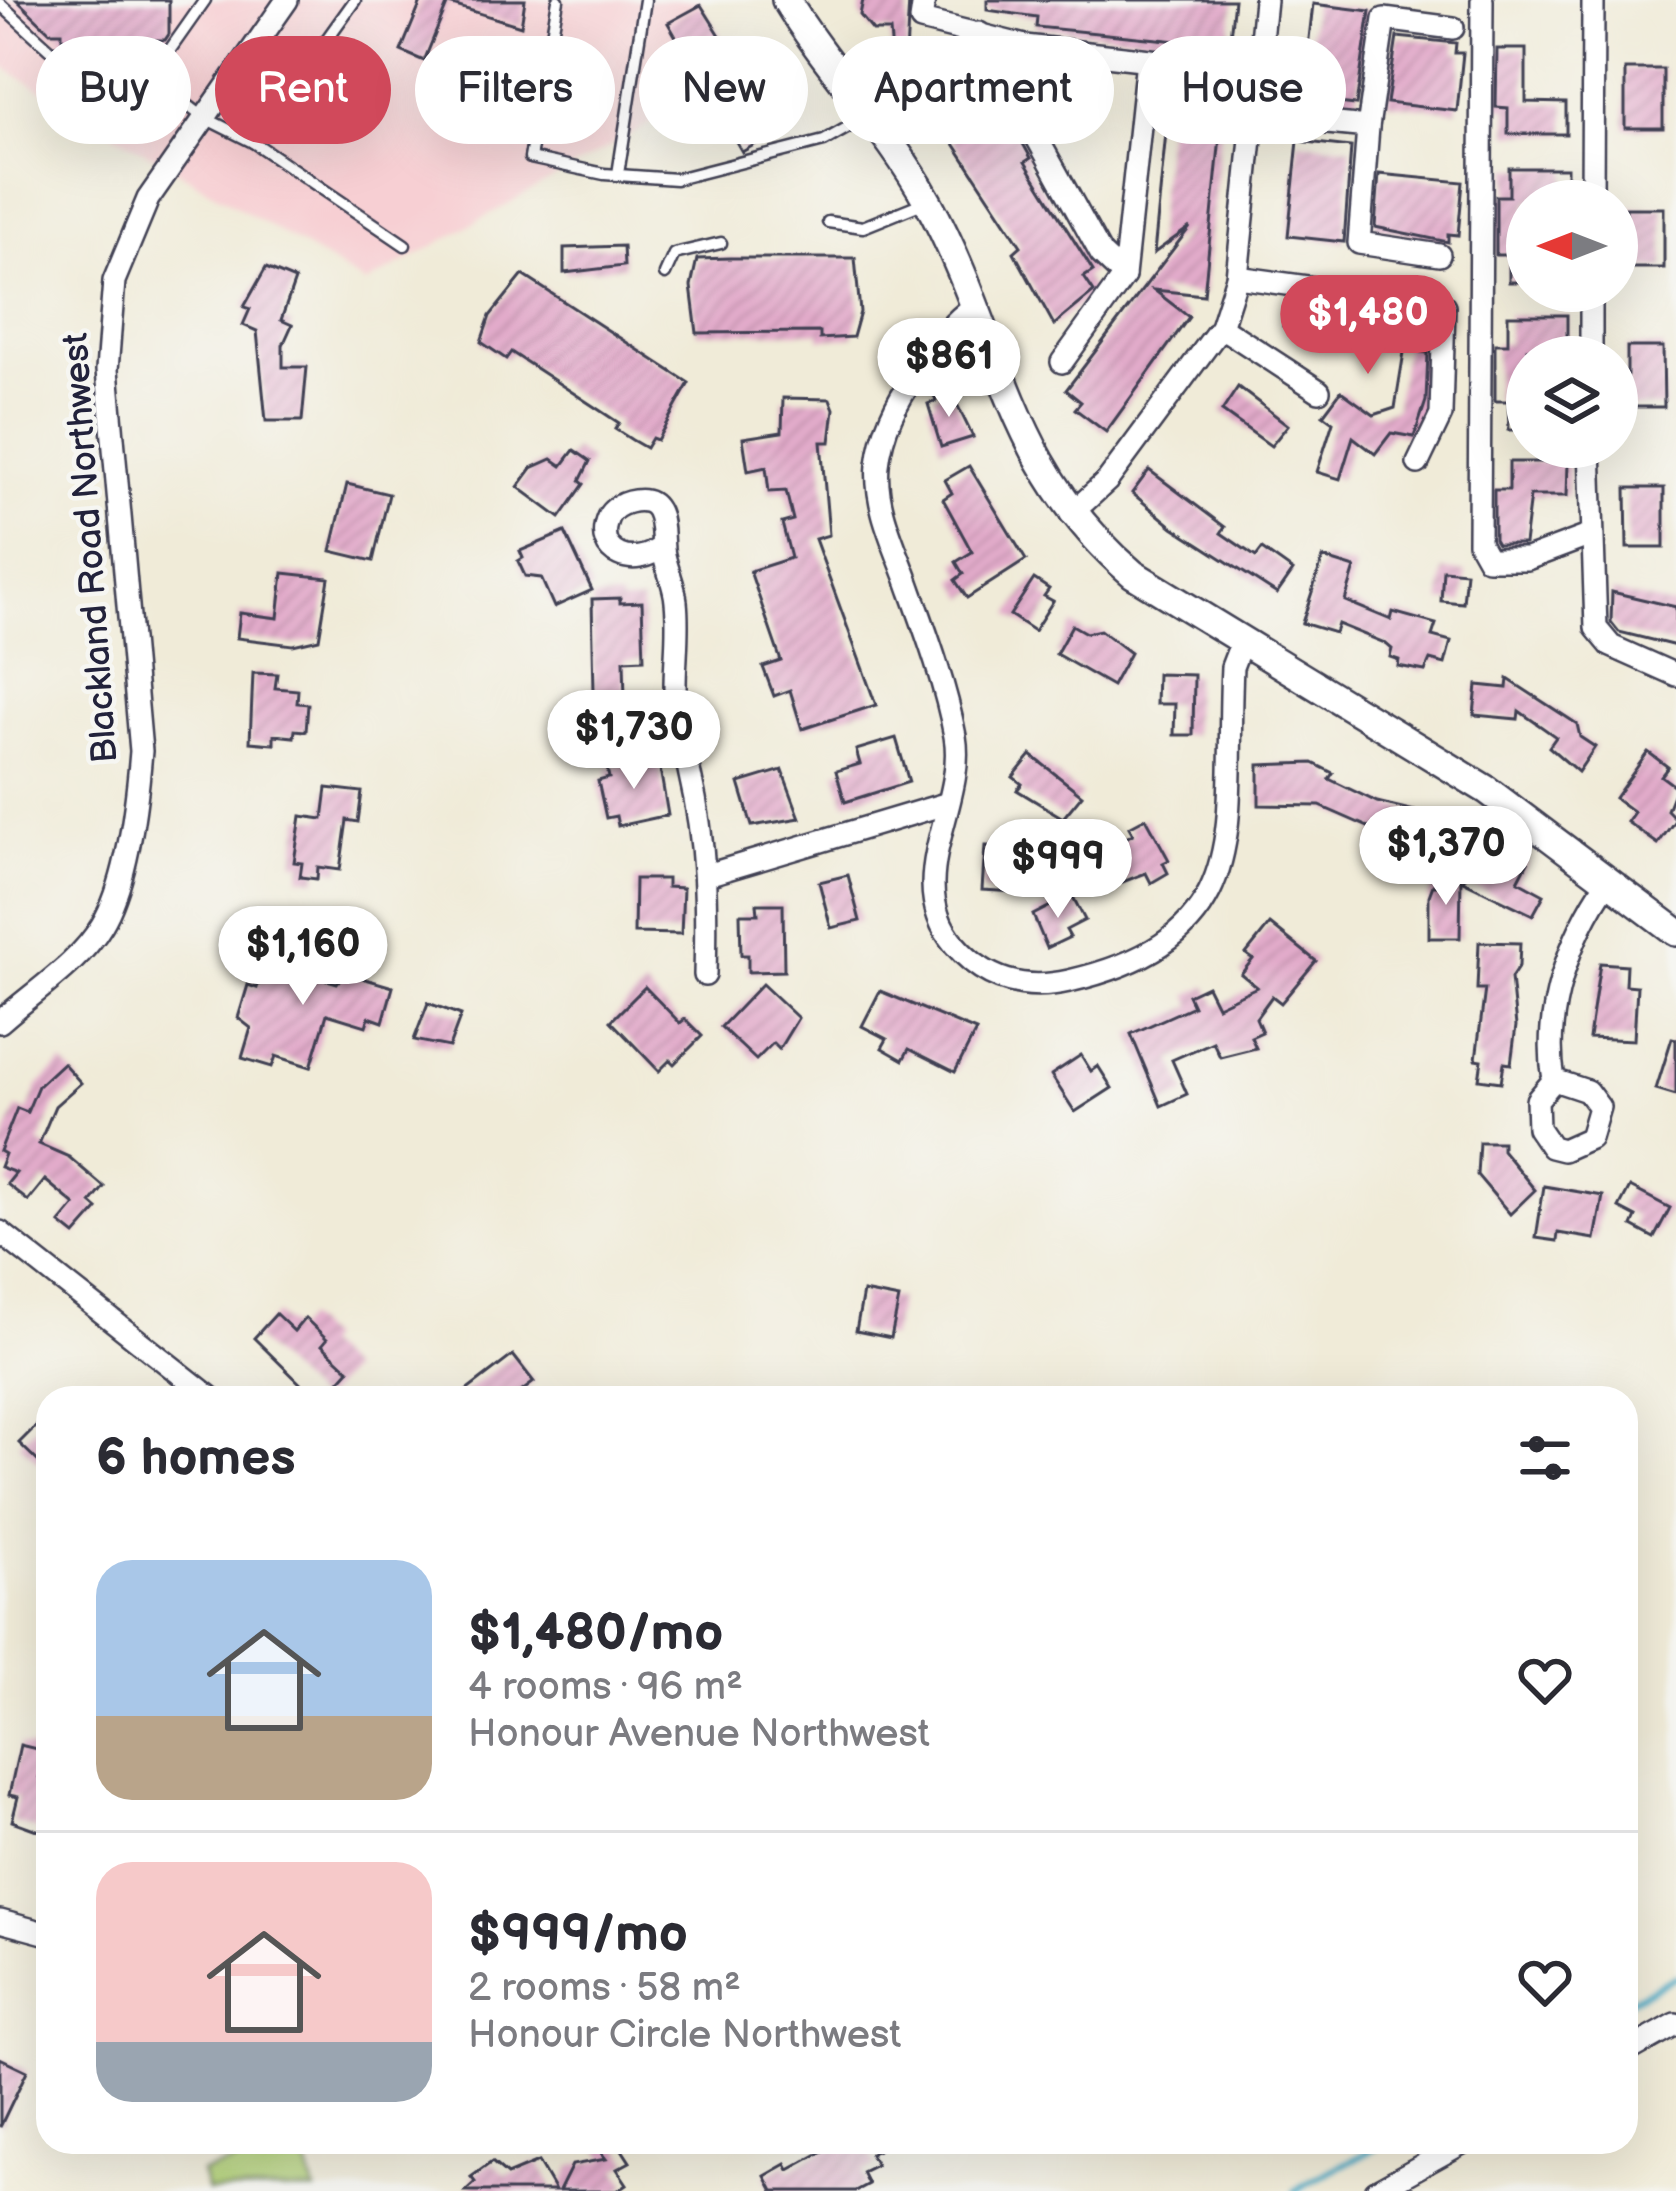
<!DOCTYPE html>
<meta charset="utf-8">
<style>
:root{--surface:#fff;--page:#f2f2f3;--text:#2b2b33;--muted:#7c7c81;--line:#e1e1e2;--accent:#d1495b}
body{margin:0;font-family:"Balsamiq Sans",sans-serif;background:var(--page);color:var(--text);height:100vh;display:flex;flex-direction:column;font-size:45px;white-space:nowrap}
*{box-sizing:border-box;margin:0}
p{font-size:39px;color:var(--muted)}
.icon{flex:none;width:66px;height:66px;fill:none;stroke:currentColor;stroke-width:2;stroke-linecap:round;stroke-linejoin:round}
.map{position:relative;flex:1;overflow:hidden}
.details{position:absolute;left:36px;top:1386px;width:1602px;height:768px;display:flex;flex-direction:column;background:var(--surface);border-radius:36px;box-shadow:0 12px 48px #0002}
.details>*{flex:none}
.hud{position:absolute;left:36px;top:36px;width:1605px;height:108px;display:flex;gap:24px}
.needle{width:78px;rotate:270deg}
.tools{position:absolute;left:1506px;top:180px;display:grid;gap:24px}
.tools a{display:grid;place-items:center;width:132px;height:132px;border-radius:50%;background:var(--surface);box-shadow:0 12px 48px #0002;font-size:60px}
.price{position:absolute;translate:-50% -102px;padding:0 27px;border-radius:42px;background:#fff;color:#222;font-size:39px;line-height:78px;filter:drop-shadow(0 3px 6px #0008)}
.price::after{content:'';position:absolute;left:50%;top:72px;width:36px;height:27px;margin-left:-18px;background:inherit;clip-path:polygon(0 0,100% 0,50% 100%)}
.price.active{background:var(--accent);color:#fff}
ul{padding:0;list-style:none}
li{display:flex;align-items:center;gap:36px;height:300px;padding:0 60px}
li+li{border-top:3px solid var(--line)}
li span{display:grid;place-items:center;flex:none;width:336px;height:240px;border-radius:36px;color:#555}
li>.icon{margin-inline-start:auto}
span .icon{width:144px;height:144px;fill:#fffc;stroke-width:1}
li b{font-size:51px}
h2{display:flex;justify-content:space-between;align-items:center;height:144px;padding:0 60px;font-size:51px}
.chip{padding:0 42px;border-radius:54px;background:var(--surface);box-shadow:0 12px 48px #0002;font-size:42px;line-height:108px}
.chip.active{background:var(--accent);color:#fff}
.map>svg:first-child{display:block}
</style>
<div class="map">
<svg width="1676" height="2191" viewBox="0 0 1676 2191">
<defs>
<pattern id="building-hatch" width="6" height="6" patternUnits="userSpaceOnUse" patternTransform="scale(3)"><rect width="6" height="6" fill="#e2abca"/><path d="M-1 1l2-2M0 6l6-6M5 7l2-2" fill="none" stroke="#c293ae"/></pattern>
</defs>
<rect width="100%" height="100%" fill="#f6f6f2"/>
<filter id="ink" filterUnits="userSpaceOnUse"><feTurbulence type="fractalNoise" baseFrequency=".00833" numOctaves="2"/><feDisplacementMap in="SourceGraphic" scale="24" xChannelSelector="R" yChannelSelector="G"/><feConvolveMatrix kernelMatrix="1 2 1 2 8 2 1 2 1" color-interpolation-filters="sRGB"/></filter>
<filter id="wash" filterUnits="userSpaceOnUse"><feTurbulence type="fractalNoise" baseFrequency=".004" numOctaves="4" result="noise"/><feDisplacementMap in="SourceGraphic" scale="48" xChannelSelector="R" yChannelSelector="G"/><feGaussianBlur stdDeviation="2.7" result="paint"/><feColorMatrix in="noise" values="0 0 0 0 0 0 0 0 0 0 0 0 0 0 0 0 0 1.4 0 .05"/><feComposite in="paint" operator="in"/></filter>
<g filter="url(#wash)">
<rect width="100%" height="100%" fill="#f0ebd8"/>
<!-- built -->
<path fill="#f7cfd3" d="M0 0H701L657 120 366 284 0 65Z"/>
<!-- garden -->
<path fill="#b2d178" stroke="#6a7a5a" stroke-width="3" d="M301 2143 315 2191H207L201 2173Z"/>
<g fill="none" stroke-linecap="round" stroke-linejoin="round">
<!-- stream -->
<g stroke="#48adc8" stroke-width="6">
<path d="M1626 2002 1676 1977"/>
<path d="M1295 2191C1323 2171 1356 2162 1384 2142"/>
</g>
</g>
<g id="blocks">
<!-- building -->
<g fill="url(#building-hatch)">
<path d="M17 0H169V34L165 40H62V32H50Z"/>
<path d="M422 0H449L424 61 401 51Z"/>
<path d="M450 0H525L521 26 449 4Z"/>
<path d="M863 0H909L906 55 892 54 890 31H873L860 15Z"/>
<path d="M987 0H1234L1229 46 1036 27 1037 17 987 10Z"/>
<path d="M1313 4 1370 11 1356 105 1302 99Z"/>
<path d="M701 5 743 72 773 134 742 152 668 23Z"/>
<path d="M1397 37 1456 43 1455 53H1463L1457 111 1387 103Z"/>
<path d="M955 44 974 56 1031 158 1025 162 1093 271 1084 277 1094 292 1054 325 1014 252 1021 246 909 75Z"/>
<path d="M1497 49H1526V102L1566 103V134H1508V108L1496 107Z"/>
<rect x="1625" y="69" width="38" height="59"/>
<path d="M1171 82 1225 87 1204 295 1154 290 1189 317 1106 432 1075 409 1081 402 1066 390 1190 227 1154 253Z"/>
<path d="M1298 141 1351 147 1344 242 1288 236Z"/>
<path d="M1509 168H1567V201H1527V282H1509V255H1496V196H1509Z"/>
<path d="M1379 174 1463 182 1458 235 1448 234V242L1375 227Z"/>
<rect x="1626" y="208" width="38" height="60"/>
<path d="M623 246 624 266 564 273V248Z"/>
<path d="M731 258H855L860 312 853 337 820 339V332L697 333 691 286 697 259Z"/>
<path d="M266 268 295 280 281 320 292 325 283 345V367H307L302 421H266L257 331 243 325 250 309 244 307Z"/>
<path d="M523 275 689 383 657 440 652 438 646 448 632 440 615 429 619 423 511 352 506 359 481 342 490 316Z"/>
<path d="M1287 299 1427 319 1421 352 1428 353 1426 401 1414 437 1391 433 1375 454 1353 437 1340 479 1317 472 1333 422 1323 415 1341 391 1374 415 1395 408 1405 346 1283 326Z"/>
<path d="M1508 315H1567V349H1527V430H1509L1508 401H1495V344H1508Z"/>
<path d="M1627 347H1663L1664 407H1627Z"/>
<path d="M1238 387 1288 425 1271 446 1222 411Z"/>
<path d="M950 390 973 437 941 447 928 404 936 401 934 395Z"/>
<path d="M783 398 830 399 834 409 830 442H821L829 535 815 539 876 705 802 729 790 690 774 696 763 667 781 661 750 571 791 558 782 523 793 520 786 491 769 492 766 467 748 471 743 438 782 432Z"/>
<path d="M574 450 590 461 580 481 584 484 560 518 518 487 532 468 552 459 562 466Z"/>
<path d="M1509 462H1568L1567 496H1530L1524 544H1497L1494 539V490H1509Z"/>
<path d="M969 466 1026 560 967 598 955 580 963 574 956 562 972 552 943 499 952 493 945 480Z"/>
<path d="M1149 470 1225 527 1221 533 1256 557 1262 549 1293 571 1277 594 1173 527 1132 493Z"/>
<path d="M347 484 389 494 373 561 331 551Z"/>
<path d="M1626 488H1664V548H1627Z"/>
<path d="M565 532 592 590 554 607 541 578 525 576 518 561 523 558 520 551Z"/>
<path d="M1323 558 1355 568 1345 601 1391 620 1393 612 1436 624 1432 636 1451 641 1445 664 1430 660 1425 671 1398 666 1399 660 1390 657 1392 649 1385 643 1338 624 1335 633 1302 623Z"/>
<path d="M1443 570 1466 572 1463 603 1441 601Z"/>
<path d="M283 573 329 578 319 639 293 645 237 638 240 613 278 618Z"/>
<path d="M1034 579 1049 589 1044 596 1053 601 1034 631 1010 615Z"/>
<path d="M1612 592 1676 607V646L1619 632 1611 622Z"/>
<path d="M620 598V603L642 602 644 659 624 660 625 699 640 698 644 736 595 738 592 599Z"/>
<path d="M1072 625 1086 633 1100 630 1130 653 1112 686 1056 654Z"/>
<path d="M253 673 277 674 275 688 298 690 297 703 308 704 306 731 295 730 294 737 274 735V744L250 742Z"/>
<path d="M1157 674 1194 675 1193 735H1174L1175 704H1156Z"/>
<path d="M1508 679 1577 724 1580 737 1595 747 1578 772 1549 747 1556 737 1519 711 1518 719 1474 715 1477 685 1507 688Z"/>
<path d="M896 738 909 782 845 802 836 771 860 764 856 750Z"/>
<path d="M1648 752 1668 767 1661 776 1676 787 1667 810 1676 819 1658 844 1627 822 1634 812 1615 798Z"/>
<path d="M1031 755 1082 795 1063 818 1017 790 1022 784 1013 777Z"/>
<path d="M658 757 668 815 618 826 616 816 606 818 598 781 609 778 607 768Z"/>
<path d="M1313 763 1333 773 1329 779 1377 802 1419 812 1405 845 1396 841 1391 853 1371 844 1377 831 1320 806 1259 805V765Z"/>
<path d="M782 770 800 818 752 826 739 783Z"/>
<path d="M327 788 362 792 358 822 347 820 340 870 318 867 317 879 300 877 302 863 294 862 301 816 323 819Z"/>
<path d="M1146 818 1169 860 1163 863 1168 873 1151 883 1146 873 1115 885 1098 854 1133 834 1129 827Z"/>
<path d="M1486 840 1528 862 1518 881 1544 895 1533 915 1463 881Z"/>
<path d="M985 846 1020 847 1017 892 982 890Z"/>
<path d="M1440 874H1461L1460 938H1429V896L1433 885H1440Z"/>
<path d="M848 875 860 921 831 928 819 882Z"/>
<path d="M635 879H667V887L683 888 681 934 634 933Z"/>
<path d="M1072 895 1085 920 1066 930 1070 937 1047 948 1033 915Z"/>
<path d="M757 904H783L784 971 748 972V955H741L740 914H758Z"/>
<path d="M1270 924 1316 961 1281 1003 1272 996 1256 1018 1262 1032 1251 1037 1256 1048 1220 1057 1213 1042 1172 1060 1187 1094 1161 1106 1131 1034 1193 1006 1188 995 1207 986 1217 1006 1257 987 1241 974 1253 959 1246 954Z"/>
<path d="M283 938 309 946 304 973 337 983 345 973 393 987 383 1022 369 1017 366 1026 327 1014 311 1067 276 1056 272 1067 242 1058 251 1028 238 1018 248 985 257 988 260 979 269 982Z"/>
<path d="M1479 942 1520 943 1519 966 1511 978 1516 1026 1511 1064 1504 1063 1501 1082 1479 1079 1482 1060 1476 1059 1485 989H1477Z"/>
<path d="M1600 963 1626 965 1625 985 1637 986 1634 1040 1589 1038Z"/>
<path d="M762 984 798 1018 779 1049 773 1043 756 1060 721 1027Z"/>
<path d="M645 987 680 1023 685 1019 702 1036 674 1064 670 1060 659 1071 611 1021Z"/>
<path d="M880 991 976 1031 955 1072 909 1049 903 1060 882 1048 887 1039 862 1026Z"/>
<path d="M428 1003 461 1015 449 1047 414 1040Z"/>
<path d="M1672 1038 1676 1039V1095L1656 1089Z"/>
<path d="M1081 1055 1091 1071 1098 1066 1112 1088 1075 1112 1051 1075Z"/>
<path d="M63 1063 81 1083 55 1106 39 1144 69 1157 104 1187 91 1203 98 1209 75 1235 60 1223 75 1205 45 1180 28 1201 7 1184 16 1173 0 1167 5 1154 0 1151 17 1108 27 1112 38 1086Z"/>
<path d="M1479 1142H1502V1150L1535 1190 1510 1214 1477 1175Z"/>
<path d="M1544 1186 1603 1196 1595 1239 1558 1233 1557 1241 1536 1238Z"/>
<path d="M1630 1187 1670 1208 1654 1238 1632 1226 1636 1217 1619 1208Z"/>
<path d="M863 1292 899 1299 891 1338 856 1331Z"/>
<path d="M276 1314 294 1331 305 1318 327 1339 322 1345 349 1370 324 1398H315L254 1338Z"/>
<path d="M513 1355 534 1382 513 1398H457Z"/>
<path d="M36 1426 48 1437V1471L19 1443Z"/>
<path d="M20 1745 45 1751 39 1777 48 1779V1834L12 1821 18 1797 9 1795Z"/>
<path d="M0 2058 27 2071 0 2127Z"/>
<path d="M593 2142H617L630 2162 617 2169 627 2184 617 2191H559L572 2165 606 2159Z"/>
<path d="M840 2142H893L870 2154 876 2165 862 2172 868 2184 855 2191H773L765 2176 786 2164 789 2170Z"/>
<path d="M492 2162 507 2175 538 2162 555 2191H465L475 2182 471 2177Z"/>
</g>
</g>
</g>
<g filter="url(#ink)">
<use href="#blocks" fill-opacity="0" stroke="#414053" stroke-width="3"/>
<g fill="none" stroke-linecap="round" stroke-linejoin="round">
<!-- service casing -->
<g stroke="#414053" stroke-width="15">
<g id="service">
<path d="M355 0 253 142 405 245"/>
<path d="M558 0 530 158 604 174 676 179 824 141 868 116"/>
<path d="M0 4 96 91 140 83 164 87 203 117 253 142"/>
<path d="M53 51 167 54 205 0"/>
<path d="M618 174 645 0"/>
<path d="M828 222 863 227 925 202"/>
<path d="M665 274 674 254 721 243"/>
</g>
</g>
<!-- minor casing -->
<g stroke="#414053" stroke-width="26">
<g id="minor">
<path d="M924 0 921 20 1025 46 1258 72"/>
<path d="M1482 0 1479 543 1488 559H1527L1591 535"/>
<path d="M979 33 1101 254 1124 276"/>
<path d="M1254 116 1368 127 1359 243 1439 255"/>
<path d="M1368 127 1384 19 1453 28"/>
<path d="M1592 201 1593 0"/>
<path d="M1237 277 1444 306 1441 415 1418 463"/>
<path d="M975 306C949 323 934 348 916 374 896 402 882 430 878 465 874 507 897 550 910 588 927 635 946 687 955 736 967 805 900 880 955 945 986 981 1024 991 1069 981 1260 937 1224 825 1232 667L1242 641"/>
<path d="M1221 327 1319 391"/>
<path d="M1591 357V291"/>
<path d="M1062 362 1124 276 1147 60"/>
<path d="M1590 447 1596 628 1611 646 1676 675"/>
<path d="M1071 514 1107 481 1221 327 1237 277 1265 0"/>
<path d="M662 546C636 570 592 555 608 517 612 509 621 504 629 502 665 493 661 527 663 549 665 567 675 584 676 602 680 638 672 676 676 712 678 733 686 754 690 775 706 843 707 905 705 975"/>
<path d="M707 875 945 804"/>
<path d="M0 1022C33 992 79 964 102 925 128 882 137 801 141 751L107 370 114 281 148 199 287 0"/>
<path d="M1554 1080 1587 1091 1599 1107 1590 1138 1563 1150 1551 1147 1538 1128 1537 1100 1554 1080C1542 1013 1570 935 1608 881"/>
<path d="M0 1232 211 1398"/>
<path d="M0 1921 48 1934"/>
<path d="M1626 2052 1676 2024"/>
<path d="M1376 2191 1464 2142"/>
</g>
</g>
<!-- tertiary casing -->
<g stroke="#414053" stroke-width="32">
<path id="tertiary" d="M786 0C829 71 888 129 928 202 1003 340 1005 465 1133 574L1487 790 1676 932"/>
</g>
<!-- service -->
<use href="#service" stroke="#fff" stroke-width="10"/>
<!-- minor -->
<use href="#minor" stroke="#fff" stroke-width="21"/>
<!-- tertiary -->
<use href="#tertiary" stroke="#fff" stroke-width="27"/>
</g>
</g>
<g text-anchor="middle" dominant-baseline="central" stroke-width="9" stroke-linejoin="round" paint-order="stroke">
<!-- street labels -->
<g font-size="36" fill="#22223b" stroke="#f6f6f2">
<text transform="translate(91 548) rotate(-94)">Blackland Road Northwest</text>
</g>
</g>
</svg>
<div class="tools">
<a><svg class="needle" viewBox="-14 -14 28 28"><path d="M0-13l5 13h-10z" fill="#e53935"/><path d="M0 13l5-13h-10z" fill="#7c7c81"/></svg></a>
<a><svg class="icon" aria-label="layers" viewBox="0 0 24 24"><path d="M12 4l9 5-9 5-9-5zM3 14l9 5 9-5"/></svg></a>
</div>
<b class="price active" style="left:1368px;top:377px">$1,480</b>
<b class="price" style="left:949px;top:420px">$861</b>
<b class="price" style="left:634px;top:792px">$1,730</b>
<b class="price" style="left:1446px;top:908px">$1,370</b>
<b class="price" style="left:1058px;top:921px">$999</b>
<b class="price" style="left:303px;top:1008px">$1,160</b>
<div class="hud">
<a class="chip">Buy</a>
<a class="chip active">Rent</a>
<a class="chip">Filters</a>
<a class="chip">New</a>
<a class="chip">Apartment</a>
<a class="chip">House</a>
</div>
<section class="details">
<h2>6 homes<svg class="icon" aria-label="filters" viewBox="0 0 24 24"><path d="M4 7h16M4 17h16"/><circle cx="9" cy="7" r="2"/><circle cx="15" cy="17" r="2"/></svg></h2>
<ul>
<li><span style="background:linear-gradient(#a9c7e8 65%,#b9a48a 0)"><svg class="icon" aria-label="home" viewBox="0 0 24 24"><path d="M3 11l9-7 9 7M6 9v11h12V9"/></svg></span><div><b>$1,480/mo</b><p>4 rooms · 96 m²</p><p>Honour Avenue Northwest</p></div><svg class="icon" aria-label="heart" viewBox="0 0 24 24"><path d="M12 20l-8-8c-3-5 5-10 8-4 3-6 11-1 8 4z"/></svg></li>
<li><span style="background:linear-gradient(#f6c9c9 75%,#9aa5b1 0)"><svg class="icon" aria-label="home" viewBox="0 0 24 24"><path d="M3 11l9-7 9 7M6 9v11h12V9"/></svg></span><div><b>$999/mo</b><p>2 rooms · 58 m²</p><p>Honour Circle Northwest</p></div><svg class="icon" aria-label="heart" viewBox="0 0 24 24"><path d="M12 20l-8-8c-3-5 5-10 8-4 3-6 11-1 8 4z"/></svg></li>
</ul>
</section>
</div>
